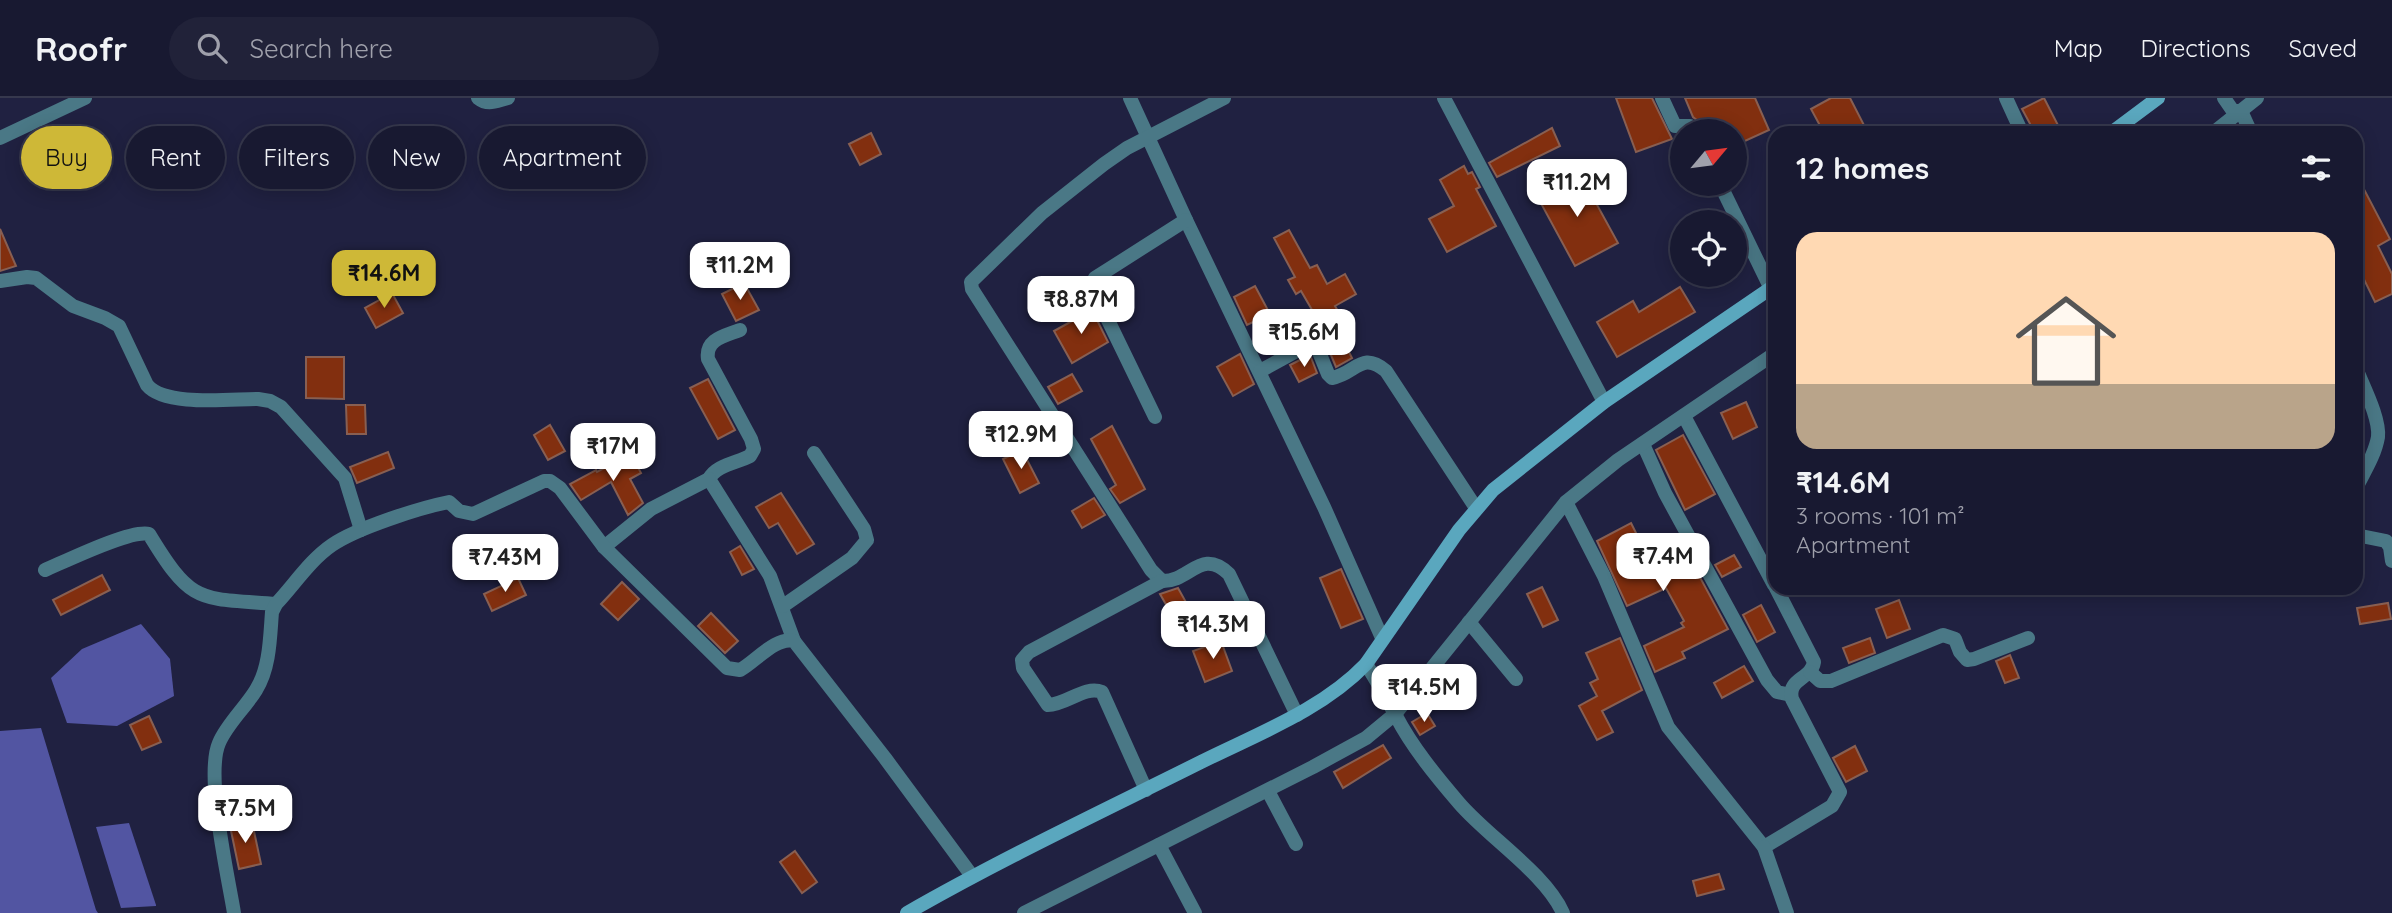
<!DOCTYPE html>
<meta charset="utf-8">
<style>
:root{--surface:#181931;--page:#212239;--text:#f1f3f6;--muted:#9fa0ab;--line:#36384d;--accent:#ceb837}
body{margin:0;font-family:Quicksand,sans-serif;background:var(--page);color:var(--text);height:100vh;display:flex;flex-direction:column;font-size:26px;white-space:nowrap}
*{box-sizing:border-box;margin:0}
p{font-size:23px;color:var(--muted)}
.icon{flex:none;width:38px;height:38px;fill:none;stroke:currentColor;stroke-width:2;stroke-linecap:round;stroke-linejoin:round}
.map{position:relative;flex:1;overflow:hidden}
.details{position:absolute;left:1768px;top:28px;width:595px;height:469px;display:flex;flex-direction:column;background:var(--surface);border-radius:21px;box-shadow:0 4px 18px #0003,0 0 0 2px var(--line)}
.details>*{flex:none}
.hud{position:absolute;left:21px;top:28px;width:665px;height:63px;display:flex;gap:14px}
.needle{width:46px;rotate:61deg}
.tools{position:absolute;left:1670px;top:21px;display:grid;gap:14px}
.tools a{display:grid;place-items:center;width:77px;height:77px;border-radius:50%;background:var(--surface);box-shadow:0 4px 18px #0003,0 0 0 2px var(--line);font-size:35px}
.price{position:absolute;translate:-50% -60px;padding:0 16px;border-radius:14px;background:#fff;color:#222;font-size:23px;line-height:46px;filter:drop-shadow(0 2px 4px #0008)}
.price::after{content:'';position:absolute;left:50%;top:42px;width:21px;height:16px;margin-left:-10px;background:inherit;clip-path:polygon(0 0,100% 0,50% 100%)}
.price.selected{background:var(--accent);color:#111}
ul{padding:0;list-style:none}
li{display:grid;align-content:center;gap:14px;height:371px;padding:0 28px}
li+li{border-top:2px solid var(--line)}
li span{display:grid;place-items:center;height:217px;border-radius:21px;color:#555}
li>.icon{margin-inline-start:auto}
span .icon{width:126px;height:126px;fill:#fffc;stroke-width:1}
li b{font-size:30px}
h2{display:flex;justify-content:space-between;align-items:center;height:84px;padding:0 28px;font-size:30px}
.pill{padding:0 24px;border-radius:32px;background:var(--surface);box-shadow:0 4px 18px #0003,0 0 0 2px var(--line);font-size:24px;line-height:63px}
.pill.selected{background:var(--accent);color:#111}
header{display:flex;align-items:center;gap:42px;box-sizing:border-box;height:98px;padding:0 35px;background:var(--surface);border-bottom:2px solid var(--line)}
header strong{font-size:33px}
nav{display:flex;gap:38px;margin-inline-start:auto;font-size:24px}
.search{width:490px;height:63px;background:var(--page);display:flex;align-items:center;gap:18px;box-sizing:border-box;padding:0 24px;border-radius:38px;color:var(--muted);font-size:26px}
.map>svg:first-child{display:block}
</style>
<header>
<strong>Roofr</strong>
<div class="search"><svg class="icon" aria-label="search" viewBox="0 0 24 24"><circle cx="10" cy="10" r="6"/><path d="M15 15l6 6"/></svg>Search here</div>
<nav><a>Map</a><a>Directions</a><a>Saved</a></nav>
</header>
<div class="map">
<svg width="2392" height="815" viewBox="0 0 2392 815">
<rect width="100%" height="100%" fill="#202141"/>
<!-- water -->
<g fill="#5255a2">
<path d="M141 526 170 561 174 598 117 628 67 625 51 580 82 551Z"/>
<path d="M41 630 96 812 98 815H0V633Z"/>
<path d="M129 725 156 807V808L121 810 96 729Z"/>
</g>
<!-- building -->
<g fill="#822f0f" stroke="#885f52" stroke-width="2">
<path d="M1616 0H1652L1672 41 1636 54Z"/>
<path d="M1685 0H1755L1769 32 1734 48V33H1704L1702 26 1693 19Z"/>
<path d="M1831 0H1850L1868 35H1824L1811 11Z"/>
<path d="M2044 0 2062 35H2035L2022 11Z"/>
<path d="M1552 30 1560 48 1497 79 1489 65Z"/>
<path d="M871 35 881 56 860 67 849 46Z"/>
<path d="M1464 68 1468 76 1472 74 1480 89 1476 91 1496 128 1447 154 1429 121 1454 108 1440 82Z"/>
<path d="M1579 74 1618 145 1575 168 1537 98Z"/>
<path d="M2356 76 2390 141 2378 148 2392 176V196L2375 204 2356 165Z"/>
<path d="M0 131 16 168 0 173Z"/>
<path d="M1289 132 1310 170 1317 167 1327 186 1345 176 1356 196 1335 208 1345 225 1326 236 1301 193 1296 196 1288 182 1295 179 1274 140Z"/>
<path d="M744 185 759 212 736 223 722 196Z"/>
<path d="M1255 188 1270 216 1247 227 1234 199Z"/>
<path d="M1680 189 1695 214 1617 259 1597 224 1633 203 1639 214Z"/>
<path d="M392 195 403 215 376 230 365 210Z"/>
<path d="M1092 212 1108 244 1072 265 1054 233Z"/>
<path d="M1338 232 1352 260 1336 269 1326 245 1321 240Z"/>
<path d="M1240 256 1254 286 1233 298 1217 269Z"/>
<path d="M1310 257 1317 275 1299 284 1290 267Z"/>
<path d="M306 259H344V301L306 300Z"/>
<path d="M1072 276 1082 293 1058 306 1048 289Z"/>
<path d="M708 281 735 332 718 341 690 290Z"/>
<path d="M1746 304 1757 329 1733 341 1721 315Z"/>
<path d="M346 307H365L366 336H347Z"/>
<path d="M550 327 565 353 548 362 534 337Z"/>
<path d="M1112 328 1145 391 1120 405 1110 391 1116 387 1091 341Z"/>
<path d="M1683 337 1715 396 1685 412 1656 352Z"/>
<path d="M1022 352 1039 385 1020 395 1003 361Z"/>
<path d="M388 354 394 370 357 385 350 369Z"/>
<path d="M631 356 641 375 630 381 643 405 628 417 611 384 581 402 570 386 596 372 597 374Z"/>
<path d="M781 395 814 446 797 456 778 425 769 430 756 409Z"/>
<path d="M1094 400 1105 417 1082 430 1072 413Z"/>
<path d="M1631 425 1651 465 1683 448 1728 531 1682 554 1685 560 1655 574 1644 548 1684 529 1681 525 1684 523 1666 490 1627 508 1597 443Z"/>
<path d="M740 448 754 471 742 477 730 454Z"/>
<path d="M1734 457 1741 469 1722 479 1715 467Z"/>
<path d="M1341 471 1363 521 1341 530 1320 480Z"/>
<path d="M102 477 110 492 61 517 53 502Z"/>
<path d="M518 480 526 497 492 513 484 496Z"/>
<path d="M622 484 639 501 618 522 601 506Z"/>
<path d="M1542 489 1558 522 1543 529 1527 496Z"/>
<path d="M1178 490 1192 515 1176 524 1160 496Z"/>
<path d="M1899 502 1910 531 1887 540 1876 511Z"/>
<path d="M2388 505 2391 521 2360 526 2357 510Z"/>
<path d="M1761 507 1775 534 1757 544 1743 517Z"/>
<path d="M711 515 738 543 725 555 698 528Z"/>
<path d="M1620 540 1642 592 1602 613 1613 634 1597 642 1579 608 1597 598 1590 585 1598 581 1586 555Z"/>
<path d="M1870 540 1875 555 1849 565 1843 550Z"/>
<path d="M1221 543 1232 573 1205 584 1193 553Z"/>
<path d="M2010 557 2019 580 2005 585 1996 563Z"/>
<path d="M1744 568 1753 583 1722 600 1714 585Z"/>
<path d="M1427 615 1435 628 1420 637 1412 624Z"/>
<path d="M149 618 161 644 142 652 130 627Z"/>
<path d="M1383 647 1391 660 1343 690 1334 674Z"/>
<path d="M1855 648 1867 673 1846 684 1833 660Z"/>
<path d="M252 724 261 766 239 771 230 728Z"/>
<path d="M795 753 817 784 802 795 780 764Z"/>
<path d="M1719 776 1724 791 1697 798 1693 783Z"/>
</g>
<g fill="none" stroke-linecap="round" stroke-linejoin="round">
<!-- minor -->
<g stroke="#4a7886" stroke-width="14">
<path d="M478 0C488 8 496 3 508 0"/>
<path d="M1130 0 1186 122 1324 409 1382 540"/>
<path d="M1224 0 1127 50 1104 66 1042 115 971 184 972 191 1151 472 1162 483C1190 484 1201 449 1229 476L1297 617"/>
<path d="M1444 0 1604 304"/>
<path d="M1662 0 1675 28H1690L1695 33"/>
<path d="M2006 0 2022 35"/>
<path d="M2224 0 2233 13H2241L2251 35"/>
<path d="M2213 35 2257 0"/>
<path d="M1720 86 1771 191"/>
<path d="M0 183 27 179 36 180 73 208 105 220 119 228 147 287C165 309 230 301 258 301L270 303 281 309 345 380 361 432"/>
<path d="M740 232C725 238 705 241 708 261L751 341 754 351 750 358C737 365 716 367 709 381L770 478 794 543"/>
<path d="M2356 270C2363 288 2380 320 2378 339 2375 357 2364 374 2356 390"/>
<path d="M1260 273 1309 246 1317 249 1328 276 1332 280C1356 276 1361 252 1386 273L1476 410"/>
<path d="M1684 318 1774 487"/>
<path d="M1155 319 1091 187 1095 180 1186 122"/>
<path d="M1643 346 1665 395 1767 582 1777 594 1791 597"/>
<path d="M1566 404 1604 478 1668 629 1764 749 1832 708 1840 694 1792 601C1787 580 1811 582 1814 564L1776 490"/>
<path d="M2356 437 2386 443 2390 449 2392 463"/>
<path d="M604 449 651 411 709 381"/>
<path d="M45 472C66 463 131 431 149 436 192 507 198 500 276 506"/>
<path d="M783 508 852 460 867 442 864 431 814 355"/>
<path d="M1469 524 1516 581"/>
<path d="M1366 566C1377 583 1386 600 1396 618 1412 649 1436 678 1459 705 1488 739 1545 775 1563 815"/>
<path d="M1810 574 1820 583H1831L1943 537 1955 541 1960 554 1967 562 1974 561 2028 540"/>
<path d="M1146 692 1102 594C1085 587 1066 607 1048 607L1023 570 1022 562 1029 554 1162 483"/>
<path d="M1268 693 1296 746"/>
<path d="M1159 747 1195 815"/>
<path d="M1764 749 1787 815"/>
<path d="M234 815C228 778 205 677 219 645 227 626 245 610 256 592 270 570 270 539 272 514L276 506C294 487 310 462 332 447 357 430 419 410 449 404L459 413 473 416 544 383H550L560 390 604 449 727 570 740 572C755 564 776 538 794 543L885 660 972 778"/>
<path d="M1024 815 1313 669 1366 640 1395 616 1566 404 1618 362 1774 256"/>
</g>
<!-- tertiary -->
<path stroke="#4a7886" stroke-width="14" d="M0 40 85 0"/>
<!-- secondary -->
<g stroke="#5aa7be" stroke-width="14">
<path d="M2111 35 2158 0"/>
<path d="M907 815C1003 760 1103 713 1201 664 1257 636 1322 612 1366 566L1459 432 1493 392 1604 304 1774 188"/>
</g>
</g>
</svg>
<div class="tools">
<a><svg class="needle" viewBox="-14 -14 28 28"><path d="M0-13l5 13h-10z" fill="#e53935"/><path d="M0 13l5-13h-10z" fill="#9fa0ab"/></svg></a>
<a><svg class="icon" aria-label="locate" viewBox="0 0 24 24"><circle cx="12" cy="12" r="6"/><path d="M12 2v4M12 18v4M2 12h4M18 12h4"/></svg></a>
</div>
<b class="price" style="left:1577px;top:121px">₹11.2M</b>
<b class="price" style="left:740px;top:204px">₹11.2M</b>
<b class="price selected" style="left:384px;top:212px">₹14.6M</b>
<b class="price" style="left:1081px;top:238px">₹8.87M</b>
<b class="price" style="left:1304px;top:271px">₹15.6M</b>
<b class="price" style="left:1021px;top:373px">₹12.9M</b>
<b class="price" style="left:613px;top:385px">₹17M</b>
<b class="price" style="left:1663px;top:495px">₹7.4M</b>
<b class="price" style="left:505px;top:496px">₹7.43M</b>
<b class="price" style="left:1213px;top:563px">₹14.3M</b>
<b class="price" style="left:1424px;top:626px">₹14.5M</b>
<b class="price" style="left:245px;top:747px">₹7.5M</b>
<div class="hud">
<a class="pill selected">Buy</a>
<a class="pill">Rent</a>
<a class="pill">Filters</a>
<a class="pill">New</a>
<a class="pill">Apartment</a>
</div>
<section class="details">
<h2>12 homes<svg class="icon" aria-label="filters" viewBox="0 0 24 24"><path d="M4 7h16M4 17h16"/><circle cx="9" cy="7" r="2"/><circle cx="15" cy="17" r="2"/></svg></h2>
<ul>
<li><span style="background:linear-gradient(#ffd9b3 70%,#b9a48a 0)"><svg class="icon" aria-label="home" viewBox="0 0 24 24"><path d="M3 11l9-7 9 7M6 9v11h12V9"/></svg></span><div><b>₹14.6M</b><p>3 rooms · 101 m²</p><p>Apartment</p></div></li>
</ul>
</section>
</div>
